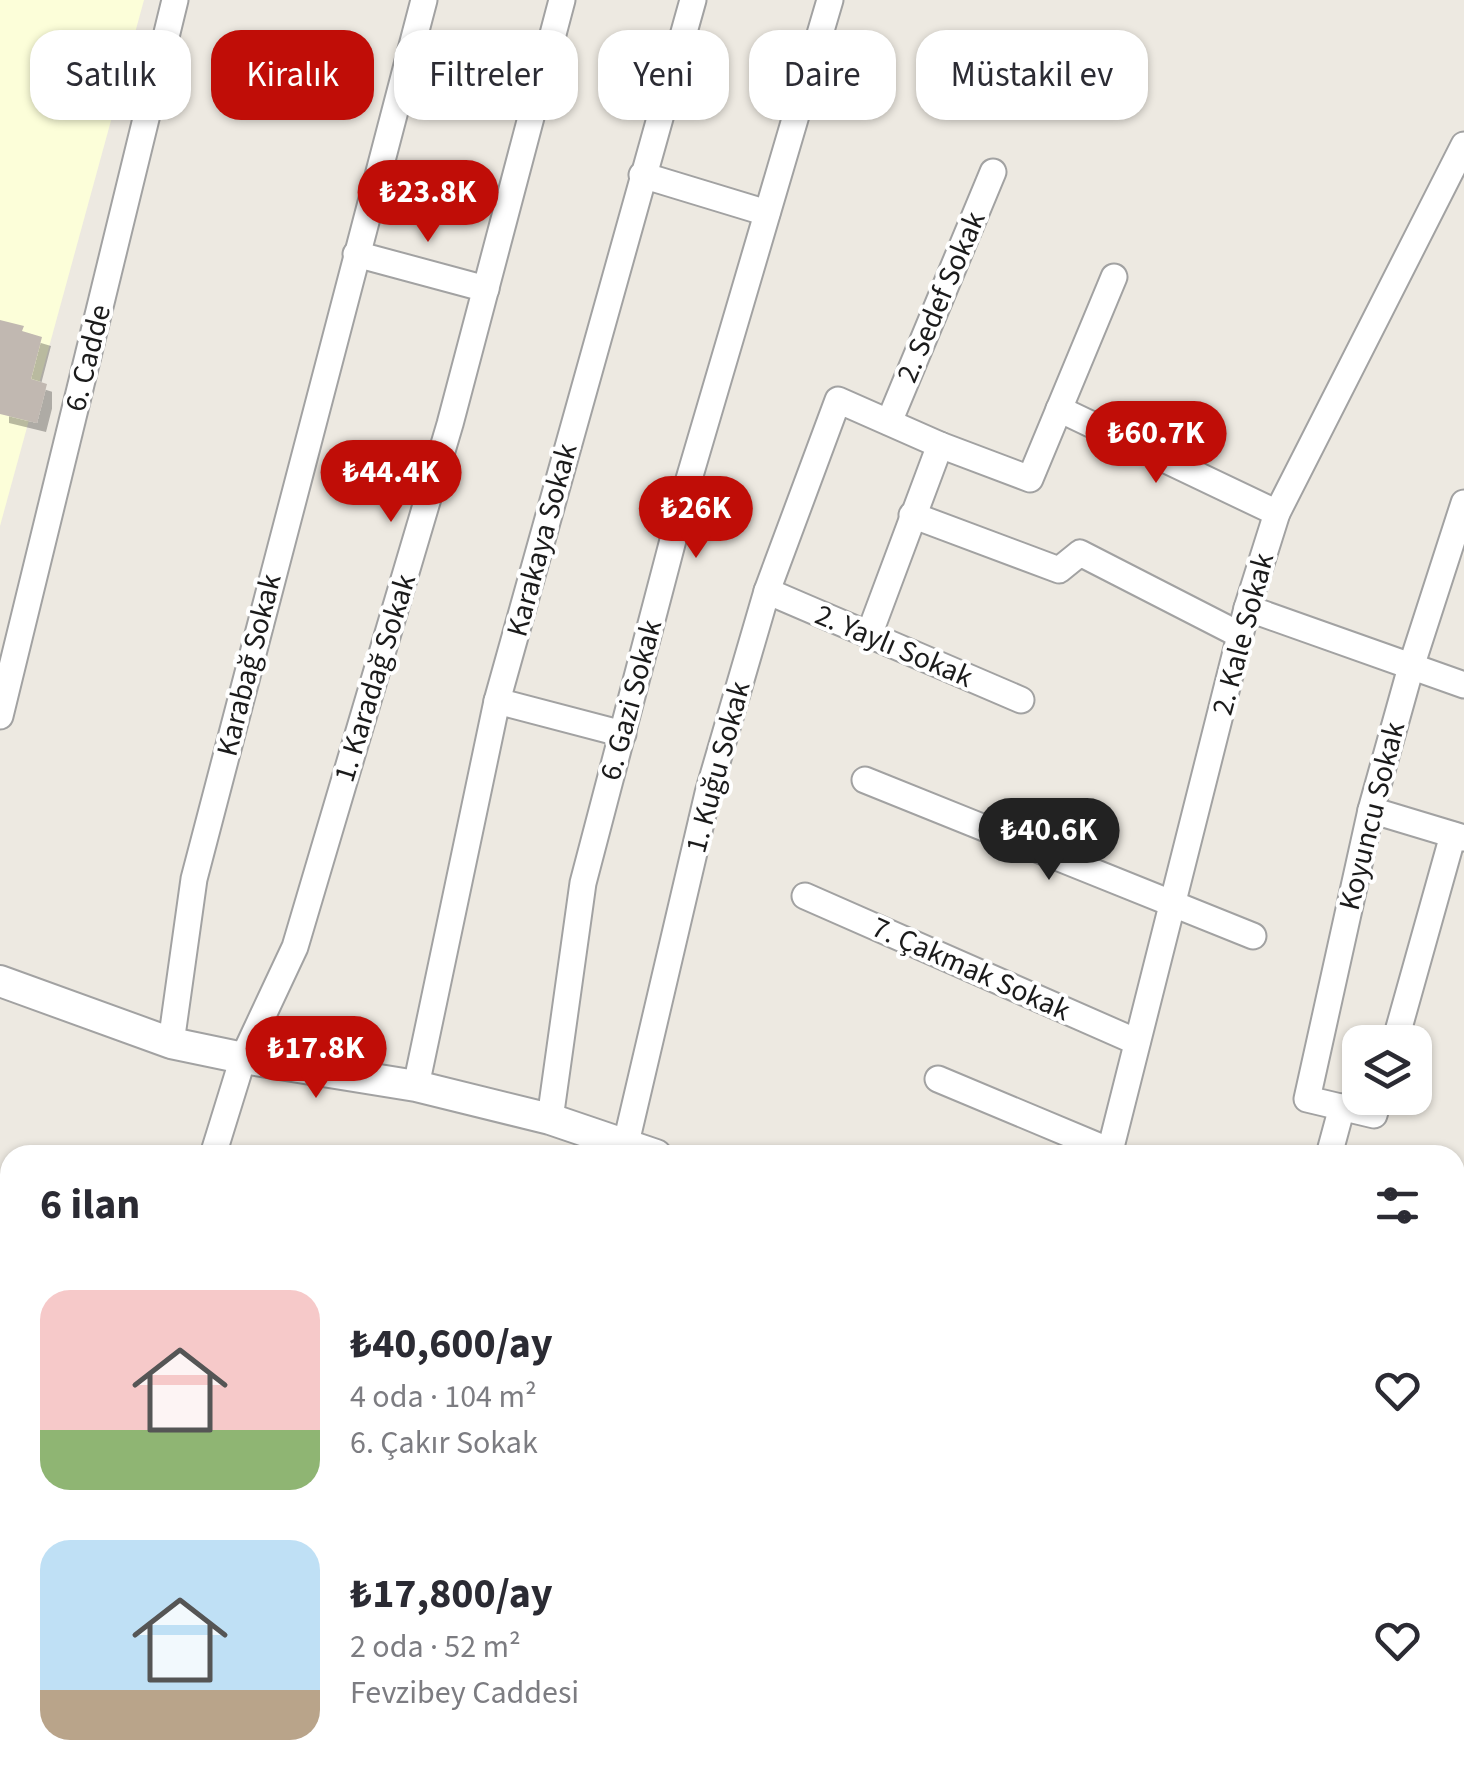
<!DOCTYPE html>
<html lang="tr">
<meta charset="utf-8">
<style>
:root{--surface:#fff;--page:#f7f7f7;--text:#2b2b33;--muted:#7c7c81;--accent:#c00d07}
body{margin:0;font-family:"Source Sans 3",sans-serif;background:var(--page);color:var(--text);height:100vh;display:flex;flex-direction:column;font-size:38px;white-space:nowrap}
*{box-sizing:border-box;margin:0}
p{font-size:32px;color:var(--muted)}
.icon{flex:none;width:55px;height:55px;fill:none;stroke:currentColor;stroke-width:2;stroke-linecap:round;stroke-linejoin:round}
.map{position:relative;flex:1;overflow:hidden}
.panel{position:absolute;left:0px;top:1145px;width:1465px;height:642px;display:flex;flex-direction:column;background:var(--surface);border-radius:30px 30px 0 0;box-shadow:0 2px 8px #0004}
.panel>*{flex:none}
.guide{position:absolute;left:30px;top:30px;width:1405px;height:90px;display:flex;gap:20px}
.buttons{position:absolute;left:1342px;top:1025px;display:grid;gap:20px}
.buttons a{display:grid;place-items:center;width:90px;height:90px;border-radius:20px;background:var(--surface);box-shadow:0 2px 8px #0004;font-size:50px}
.price{position:absolute;translate:-50% -85px;padding:0 22px;border-radius:35px;background:var(--accent);color:#fff;font-size:32px;line-height:65px;filter:drop-shadow(0 2px 5px #0008)}
.price::after{content:'';position:absolute;left:50%;top:60px;width:30px;height:22px;margin-left:-15px;background:inherit;clip-path:polygon(0 0,100% 0,50% 100%)}
.price.active{background:#222;color:#fff}
ul{padding:0;list-style:none}
li{display:flex;align-items:center;gap:30px;height:250px;padding:0 40px}
li span{display:grid;place-items:center;flex:none;width:280px;height:200px;border-radius:30px;color:#555}
li>.icon{margin-inline-start:auto}
span .icon{width:120px;height:120px;fill:#fffc;stroke-width:1}
li b{font-size:42px}
h2{display:flex;justify-content:space-between;align-items:center;height:120px;padding:0 40px;font-size:42px}
.chip{padding:0 35px;border-radius:30px;background:var(--surface);box-shadow:0 2px 8px #0004;font-size:35px;line-height:90px}
.chip.active{background:var(--accent);color:#fff}
.map>svg:first-child{display:block}
</style>
<div class="map">
<svg width="1464" height="1786" viewBox="0 0 1464 1786">
<defs>
<filter id="shadow"><feDropShadow dx="9" dy="9" stdDeviation="0" flood-color="#0004"/></filter>
</defs>
<rect width="100%" height="100%" fill="#ede9e1"/>
<!-- education -->
<path fill="#fcfed9" d="M0 0H144L0 526Z"/>
<!-- building -->
<path fill="#c1b8b1" filter="url(#shadow)" d="M0 320 24 326 22 331 42 337 31 379 47 384 37 423 0 414Z"/>
<g fill="none" stroke-linecap="round" stroke-linejoin="round">
<!-- minor casing -->
<g stroke="#a2a2a2" stroke-width="29">
<g id="minor">
<path d="M642 175 767 213"/>
<path d="M356 254 486 289"/>
<path d="M1059 409 1277 513"/>
<path d="M889 422 993 172"/>
<path d="M912 515 1059 570 1080 553 1240 635"/>
<path d="M767 591 1021 700"/>
<path d="M1247 608 1464 685"/>
<path d="M869 635 940 445"/>
<path d="M497 701 623 734"/>
<path d="M0 716 175 0"/>
<path d="M865 780 1253 936"/>
<path d="M1371 810 1464 838"/>
<path d="M805 896 1137 1042"/>
<path d="M1395 1042 1453 835"/>
<path d="M171 1043 194 879 424 0"/>
<path d="M938 1079 1110 1151"/>
<path d="M416 1086 497 701 693 0"/>
<path d="M1379 1098 1374 1115 1307 1099 1371 810 1411 667 1464 503"/>
<path d="M550 1119 583 883 689 479 830 0"/>
<path d="M626 1143 708 793 767 591 838 400 940 445 1030 479 1114 277"/>
<path d="M213 1155 243 1058 295 947 450 424 562 0"/>
<path d="M1109 1155 1247 608 1277 513 1464 145"/>
<path d="M1329 1155 1342 1107"/>
<path d="M1455 1653 1464 1638"/>
<path d="M0 1676 10 1692"/>
<path d="M1455 1721 1464 1724"/>
<path d="M67 1778 73 1786"/>
<path d="M925 1778 943 1786"/>
<path d="M565 1786 567 1778"/>
<path d="M1380 1786 1384 1778"/>
</g>
</g>
<!-- tertiary casing -->
<g stroke="#a2a2a2" stroke-width="34">
<g id="tertiary">
<path d="M0 981 171 1043 243 1058 416 1086 550 1119 656 1155"/>
<path d="M1455 1511 1464 1515"/>
</g>
</g>
<!-- minor -->
<use href="#minor" stroke="#fff" stroke-width="25"/>
<!-- tertiary -->
<use href="#tertiary" stroke="#fff" stroke-width="30"/>
</g>
<g text-anchor="middle" dominant-baseline="central" stroke-width="8" stroke-linejoin="round" paint-order="stroke">
<!-- street labels -->
<g font-size="30" fill="#1b1b1b" stroke="#fff">
<text transform="translate(941 297) rotate(-67)">2. Sedef Sokak</text>
<text transform="translate(88 358) rotate(-76)">6. Cadde</text>
<text transform="translate(542 540) rotate(-75)">Karakaya Sokak</text>
<text transform="translate(1243 634) rotate(-75)">2. Kale Sokak</text>
<text transform="translate(894 646) rotate(23)">2. Yaylı Sokak</text>
<text transform="translate(249 665) rotate(-76)">Karabağ Sokak</text>
<text transform="translate(375 678) rotate(-73)">1. Karadağ Sokak</text>
<text transform="translate(631 700) rotate(-75)">6. Gazi Sokak</text>
<text transform="translate(718 767) rotate(-75)">1. Kuğu Sokak</text>
<text transform="translate(1372 816) rotate(-76)">Koyuncu Sokak</text>
<text transform="translate(971 969) rotate(24)">7. Çakmak Sokak</text>
</g>
</g>
</svg>
<div class="buttons">
<a><svg class="icon" aria-label="layers" viewBox="0 0 24 24"><path d="M12 4l9 5-9 5-9-5zM3 14l9 5 9-5"/></svg></a>
</div>
<b class="price" style="left:428px;top:245px">₺23.8K</b>
<b class="price" style="left:1156px;top:486px">₺60.7K</b>
<b class="price" style="left:391px;top:525px">₺44.4K</b>
<b class="price" style="left:696px;top:561px">₺26K</b>
<b class="price active" style="left:1049px;top:883px">₺40.6K</b>
<b class="price" style="left:316px;top:1101px">₺17.8K</b>
<div class="guide">
<a class="chip">Satılık</a>
<a class="chip active">Kiralık</a>
<a class="chip">Filtreler</a>
<a class="chip">Yeni</a>
<a class="chip">Daire</a>
<a class="chip">Müstakil ev</a>
</div>
<section class="panel">
<h2>6 ilan<svg class="icon" aria-label="filters" viewBox="0 0 24 24"><path d="M4 7h16M4 17h16"/><circle cx="9" cy="7" r="2"/><circle cx="15" cy="17" r="2"/></svg></h2>
<ul>
<li><span style="background:linear-gradient(#f6c9c9 70%,#8fb573 0)"><svg class="icon" aria-label="home" viewBox="0 0 24 24"><path d="M3 11l9-7 9 7M6 9v11h12V9"/></svg></span><div><b>₺40,600/ay</b><p>4 oda · 104 m²</p><p>6. Çakır Sokak</p></div><svg class="icon" aria-label="heart" viewBox="0 0 24 24"><path d="M12 20l-8-8c-3-5 5-10 8-4 3-6 11-1 8 4z"/></svg></li>
<li><span style="background:linear-gradient(#bfe0f5 75%,#b9a48a 0)"><svg class="icon" aria-label="home" viewBox="0 0 24 24"><path d="M3 11l9-7 9 7M6 9v11h12V9"/></svg></span><div><b>₺17,800/ay</b><p>2 oda · 52 m²</p><p>Fevzibey Caddesi</p></div><svg class="icon" aria-label="heart" viewBox="0 0 24 24"><path d="M12 20l-8-8c-3-5 5-10 8-4 3-6 11-1 8 4z"/></svg></li>
</ul>
</section>
</div>
